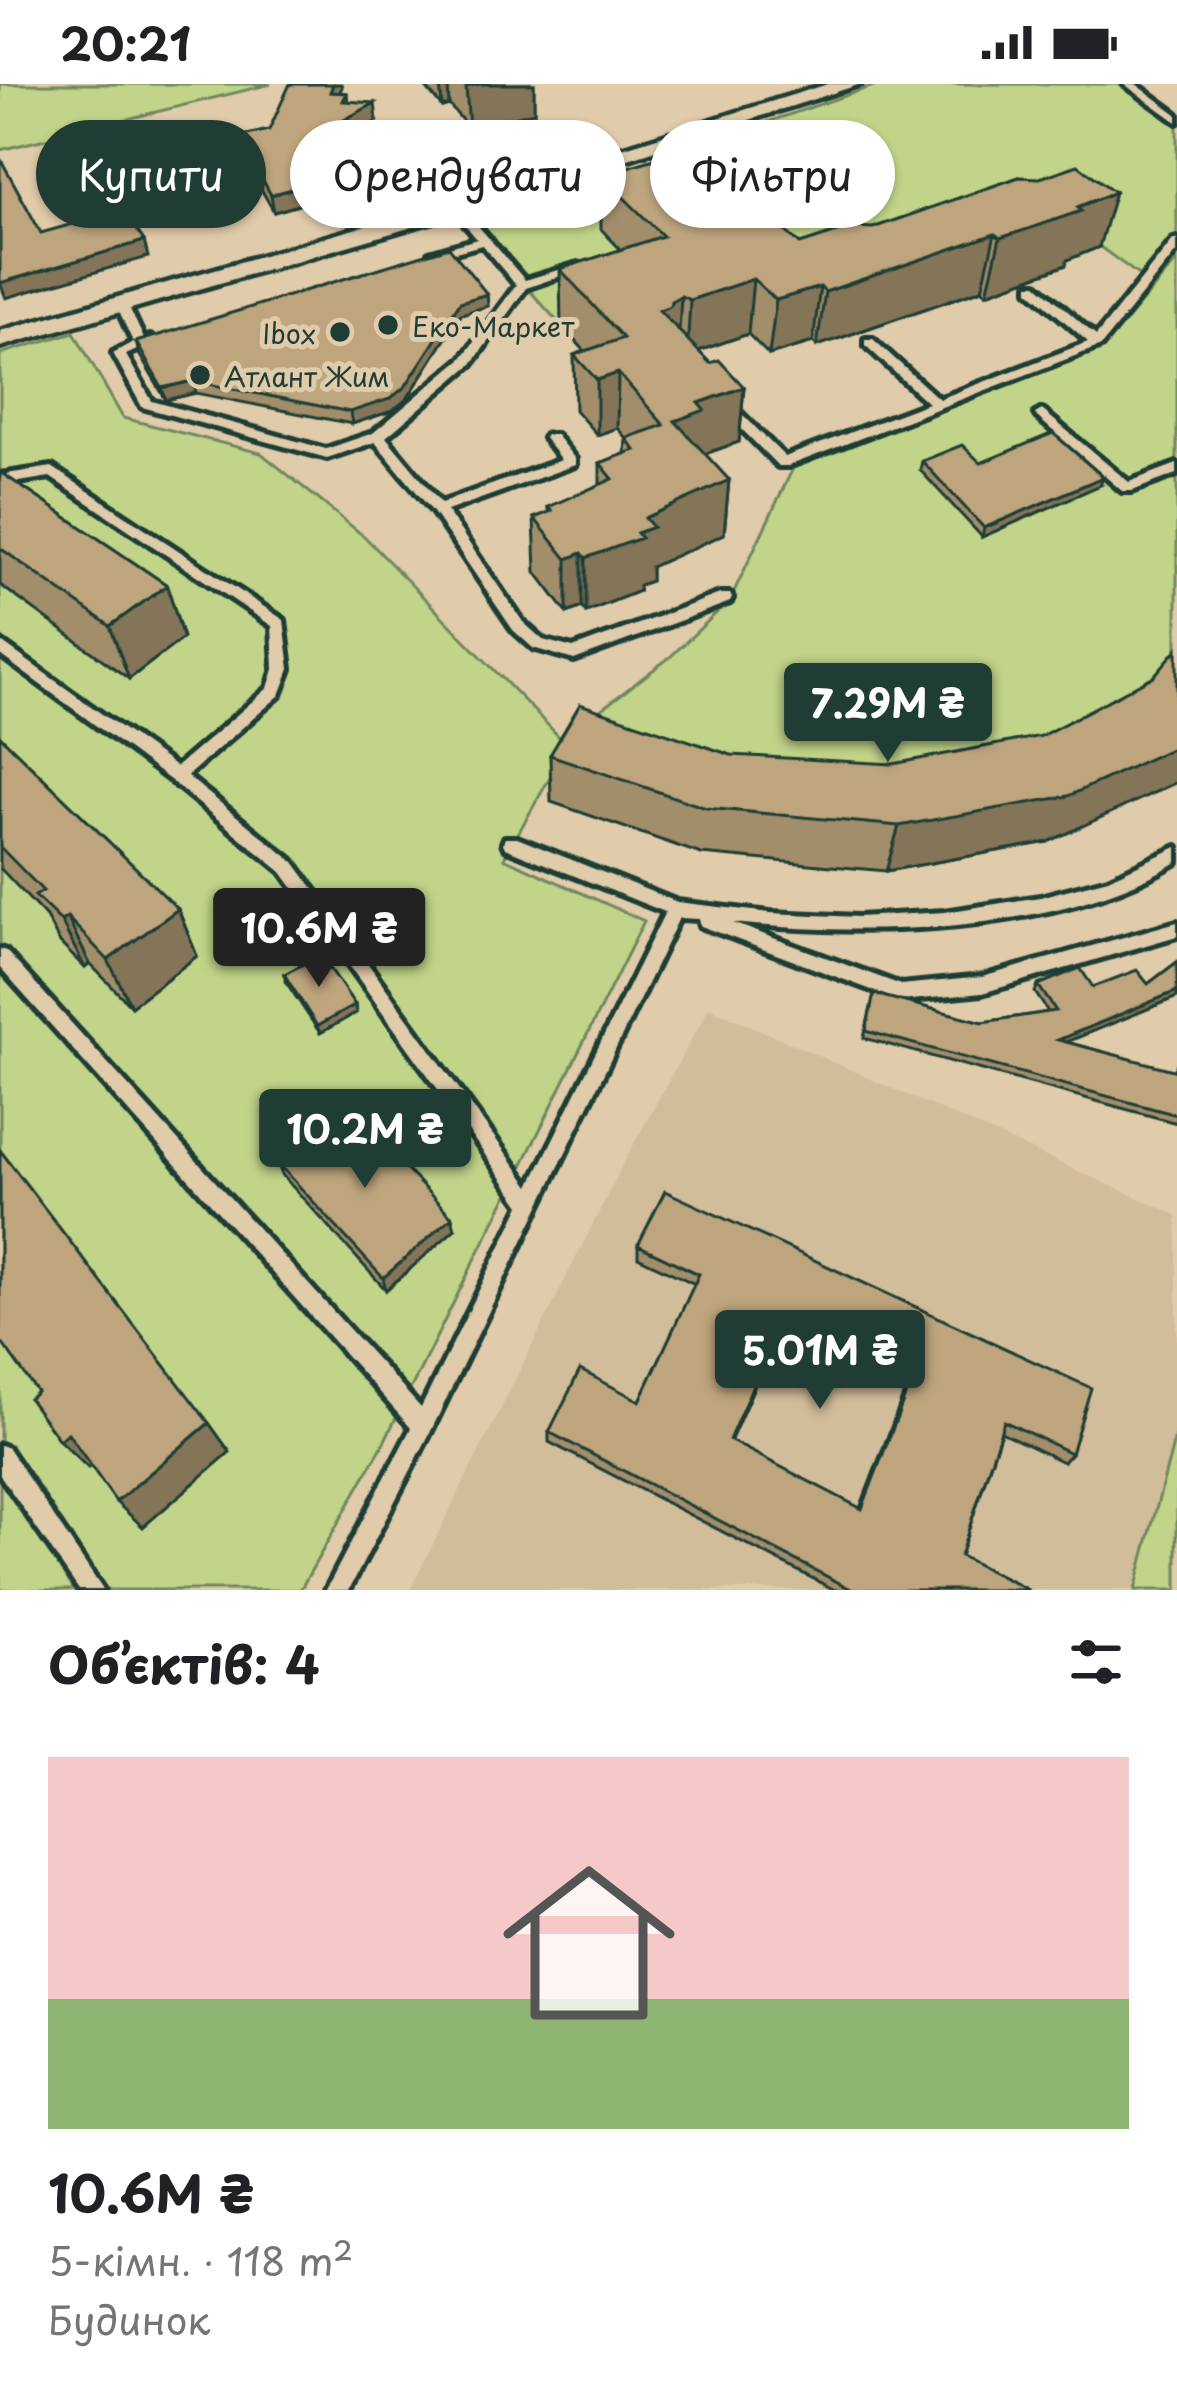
<!DOCTYPE html>
<html lang="uk">
<meta charset="utf-8">
<style>
:root{--surface:#fff;--page:#f6f6f6;--text:#202124;--muted:#757577;--line:#e0e0e0;--accent:#1f3d34}
body{margin:0;font-family:"Playpen Sans",sans-serif;background:var(--page);color:var(--text);height:100vh;display:flex;flex-direction:column;font-size:45px;white-space:nowrap}
*{box-sizing:border-box;margin:0}
p{font-size:39px;color:var(--muted)}
.icon{flex:none;width:66px;height:66px;fill:none;stroke:currentColor;stroke-width:2;stroke-linecap:round;stroke-linejoin:round}
.map{position:relative;height:1506px;overflow:hidden}
.drawer{display:flex;flex-direction:column;background:var(--surface);flex:1}
.drawer>*{flex:none}
.hud{position:absolute;left:36px;top:36px;width:1107px;height:108px;display:flex;gap:24px}
.price{position:absolute;translate:-50% -102px;padding:0 27px;border-radius:12px;background:var(--accent);color:#fff;font-size:39px;line-height:78px;filter:drop-shadow(0 3px 6px #0008)}
.price::after{content:'';position:absolute;left:50%;top:72px;width:36px;height:27px;margin-left:-18px;background:inherit;clip-path:polygon(0 0,100% 0,50% 100%)}
.price.active{background:#222;color:#fff}
ul{padding:0;list-style:none}
li{display:grid;align-content:center;gap:24px;height:636px;padding:0 48px}
li+li{border-top:3px solid var(--line)}
li span{display:grid;place-items:center;height:372px;border-radius:0px;color:#555}
li>.icon{margin-inline-start:auto}
span .icon{width:216px;height:216px;fill:#fffc;stroke-width:1}
li b{font-size:51px}
h2{display:flex;justify-content:space-between;align-items:center;height:144px;padding:0 48px;font-size:51px}
.pill{padding:0 42px;border-radius:54px;background:var(--surface);box-shadow:0 3px 9px #0004;font-size:42px;line-height:108px}
.pill.active{background:var(--accent);color:#fff}
.status{display:flex;justify-content:space-between;align-items:center;height:84px;padding:0 60px;background:var(--surface);direction:ltr}
.status svg{height:33px;fill:currentColor}
.map>svg:first-child{display:block}
</style>
<div class="status"><b>20:21</b><svg viewBox="0 0 49 12"><path d="M0 12V9h3v3zM5 12V6h3v6zM10 12V3h3v9zM15 12V0h3v12zM26 1h20v11H26zM47 4h2v5h-2z"/></svg></div>
<div class="map">
<svg width="1177" height="1506" viewBox="0 0 1177 1506">
<rect width="100%" height="100%" fill="#e0cbaa"/>
<filter id="ink" filterUnits="userSpaceOnUse"><feTurbulence type="fractalNoise" baseFrequency=".00833" numOctaves="2"/><feDisplacementMap in="SourceGraphic" scale="24" xChannelSelector="R" yChannelSelector="G"/><feConvolveMatrix kernelMatrix="1 2 1 2 8 2 1 2 1" color-interpolation-filters="sRGB"/></filter>
<g filter="url(#ink)">
<!-- built -->
<path fill="#d2bd9a" d="M709 923 1177 1131V1347L1135 1506H410L623 1080Z"/>
<!-- green -->
<g fill="#c1d489" stroke="#70885e" stroke-width="3">
<path d="M0 0H271L0 66Z"/>
<path d="M879 0H1129L1177 35V159L1148 198 1063 136 581 263 469 140Z"/>
<path d="M1177 177V570L1122 633 876 712 582 640 670 573 730 516 793 384 1103 264Z"/>
<path d="M74 248 123 334 261 369 365 453 568 662 504 774 644 837 381 1364 300 1506H0V270Z"/>
<path d="M1177 1345V1506H1135Z"/>
</g>
<g fill="none" stroke-linecap="round" stroke-linejoin="round">
<!-- lane casing -->
<g stroke="#1f3d34" stroke-width="10">
<g id="lane">
<path d="M1124 0H1136L1177 30V38Z"/>
<path d="M456 120 460 121 525 196 578 180 584 184 526 204 472 280 386 353 441 419 561 376 544 354 546 351H556L575 375V381L447 427 523 538 543 556 573 564 720 510H730L732 514 730 518 574 576 533 564 513 546 433 428 375 358 327 374 142 323 113 269 133 258 116 221 122 217 128 221 144 255 150 253 156 257 126 271 152 317 326 365 373 349 462 274 516 201 482 161 429 175V169L477 155 450 123Z"/>
<path d="M1177 155V167L1101 262 788 382H778L719 322 721 319H731L785 373 928 319 865 261V255H873L939 315 1088 258 1029 206V200H1037L1096 252 1173 156Z"/>
<path d="M1042 326 1129 398 1177 380V390L1132 407H1122L1037 333 1035 330Z"/>
<path d="M52 383 284 536 290 585 280 611 187 692 294 778 530 1102 665 828 505 764 503 759 505 754H517L677 818 770 829 858 833 945 828 1040 813 1108 795 1177 763V778C1058 850 867 853 733 839L901 901 982 893 1177 838V852L982 909 901 917 701 842 699 835 679 834 430 1349 349 1506H326L411 1344 0 884V865L6 867 421 1324 521 1121 282 788 170 696 0 571V557L176 683 268 604 274 585 272 542 50 393 0 401V391Z"/>
<path d="M0 1361 8 1364 103 1506H79L0 1391Z"/>
</g>
</g>
<!-- street casing -->
<g stroke="#1f3d34" stroke-width="9">
<path id="street" d="M828 0H861L464 128 0 263V247L448 118Z"/>
</g>
<!-- lane -->
<use href="#lane" fill="#e0cbaa" fill-rule="evenodd"/>
<!-- street -->
<use href="#street" fill="#e0cbaa" fill-rule="evenodd"/>
</g>
<!-- wall -->
<g fill="#a38e6c" stroke="#1f3d34" stroke-width="3" fill-rule="evenodd">
<path d="M423 0H534V28L469 44 449 21 442 23Z"/>
<path d="M342 3 339 8 347 9 348 17 377 37 331 62 354 105 274 128 242 71 239 53 269 46Z"/>
<path d="M601 91 714 101 800 160 873 144 1019 93 1099 163 1067 176 1066 181 987 209 982 205 817 262 813 258 769 271 748 250 698 267 710 279 744 303 739 358 705 370 729 396 724 450 651 483V497L639 501V507L586 528 582 523 567 529 536 488 534 434 548 429V423L600 401V379L625 370 626 354 617 344 597 351 575 326 574 271 585 267 561 240 560 185 621 166 601 145Z"/>
<path d="M487 210 488 222 461 230 407 315 392 327 352 340 196 309 166 316 139 270 136 258Z"/>
<path d="M922 377 981 379 1100 401 982 453 920 386Z"/>
<path d="M0 388 167 501 183 554 129 595 0 501Z"/>
<path d="M0 652 178 825 197 872 131 922 90 880 85 884 60 859 46 833 0 784Z"/>
<path d="M550 671H731L1048 758 886 787 701 770 551 718Z"/>
<path d="M1177 878V913L1066 958 1174 987 1177 979V1039L864 954 874 910 983 938 1048 928 1035 908 1038 901 1093 903 1148 900Z"/>
<path d="M284 890 355 921 356 929 320 949 286 898Z"/>
<path d="M277 1078 455 1145 386 1206 282 1091Z"/>
<path d="M638 1161 1071 1369 1063 1378 1001 1348 960 1472 1028 1506H835L549 1358V1348L640 1317 695 1200 638 1173ZM780 1243 906 1304 860 1424 730 1357Z"/>
</g>
<!-- shaded-wall -->
<g fill="#857458" stroke="#1f3d34" stroke-width="3">
<path d="M333 0H341L342 3 332 25 330 8Z"/>
<path d="M440 0H448L449 21 442 23Z"/>
<path d="M479 0H534V28L469 44 466 3Z"/>
<path d="M375 19 377 37 323 66 320 49Z"/>
<path d="M351 87 354 105 274 128 271 111Z"/>
<path d="M1115 108 1099 163 1067 176 1066 181 987 209 1000 154Z"/>
<path d="M995 150 982 205 817 262 825 208Z"/>
<path d="M144 157 148 173 6 214 0 199Z"/>
<path d="M753 195 748 250 687 271 690 216Z"/>
<path d="M820 203 813 258 769 271 776 216Z"/>
<path d="M487 210 488 222 461 230 407 315 392 327 352 340 350 328 460 218Z"/>
<path d="M681 212 678 267 659 226Z"/>
<path d="M618 289 617 344 597 351V296Z"/>
<path d="M193 297 196 309 166 316 162 304Z"/>
<path d="M744 303 739 358 701 371 675 337 699 319Z"/>
<path d="M1103 393 1100 401 982 453 984 444Z"/>
<path d="M729 396 724 450 651 483V497L639 501V507L586 528V474L637 449 645 434Z"/>
<path d="M582 469V523L567 529V475Z"/>
<path d="M167 501 183 554 129 595 110 542Z"/>
<path d="M1177 662V698L1048 758 886 787 899 742Z"/>
<path d="M178 825 197 872 131 922 108 876Z"/>
<path d="M67 833 90 880 85 884 61 837Z"/>
<path d="M1177 907V913L1054 963 1058 956Z"/>
<path d="M355 921 356 929 320 949 317 942Z"/>
<path d="M452 1133 455 1145 386 1206 383 1194Z"/>
<path d="M783 1232 780 1243 727 1365 729 1356Z"/>
<path d="M209 1339 230 1368 143 1443 116 1418Z"/>
<path d="M68 1349 97 1377 88 1384 59 1356Z"/>
</g>
<!-- building -->
<g fill="#bea57d" stroke="#1f3d34" stroke-width="3" fill-rule="evenodd">
<path d="M290 0H333L330 8 347 9 343 17 375 19 320 49 351 87 271 111 239 53 269 46Z"/>
<path d="M678 68 714 101 729 96 800 160 852 143 873 144 1019 93 1040 94 1078 81 1115 108 1077 123 1081 127 1025 146 1000 154 995 150 825 208 820 203 776 216 753 195 690 216 681 212 671 217 670 222 659 226 710 279 719 276 744 303 699 319 705 326 675 337 729 396 645 434 653 443 637 449 641 454 586 474 582 469 567 475 534 434 552 427 548 423 613 395 600 379 635 366 626 354 664 341 618 289 597 296 574 271 623 254 560 185 663 152 601 91Z"/>
<path d="M0 74 41 149 123 126 144 157 0 199Z"/>
<path d="M449 163 487 210 460 218 405 303 390 315 350 328 193 297 162 304 136 258Z"/>
<path d="M1053 349 1103 393 984 444 922 377 962 361 981 379Z"/>
<path d="M0 388 167 501 110 542 0 464Z"/>
<path d="M1177 565V662L1068 712 899 742 706 724 550 671 580 620 731 671 893 680 1041 652 1154 592Z"/>
<path d="M0 652 178 825 108 876 67 833 61 837 35 812 43 807 0 763Z"/>
<path d="M321 871 355 921 317 942 284 890Z"/>
<path d="M1177 878V907L1058 956 1177 987V1031L866 947 874 910 983 938 1056 927 1038 901 1080 884 1093 903 1137 886 1148 900Z"/>
<path d="M345 1022 452 1133 383 1194 277 1078Z"/>
<path d="M0 1066 209 1339 116 1418 68 1349 59 1356 29 1315 37 1308 0 1256Z"/>
<path d="M665 1107 1091 1304 1071 1369 1004 1337 960 1472 1028 1506H853L549 1348 580 1286 640 1317 699 1190 638 1161ZM783 1232 912 1294 862 1425 729 1356Z"/>
</g>
</g>
<!-- markers -->
<g fill="#1f3d34" stroke="#e0cbaa" stroke-width="4.5">
<circle cx="388" cy="241" r="12"/>
<circle cx="340" cy="248" r="12"/>
<circle cx="200" cy="291" r="12"/>
</g>
<g text-anchor="middle" dominant-baseline="central" stroke-width="10" stroke-linejoin="round" paint-order="stroke">
<!-- far-poi labels -->
<g font-size="27" fill="#1f3d34" stroke="#e0cbaa" text-anchor="start">
<text x="412" y="241">Еко-Маркет</text>
<text x="316" y="248" text-anchor="end">Ibox</text>
<text x="224" y="291">Атлант Жим</text>
</g>
</g>
</svg>
<b class="price" style="left:888px;top:681px">7.29M ₴</b>
<b class="price active" style="left:319px;top:906px">10.6M ₴</b>
<b class="price" style="left:365px;top:1107px">10.2M ₴</b>
<b class="price" style="left:820px;top:1328px">5.01M ₴</b>
<div class="hud">
<a class="pill active">Купити</a>
<a class="pill">Орендувати</a>
<a class="pill">Фільтри</a>
</div>
</div>
<section class="drawer">
<h2>Об’єктів: 4<svg class="icon" aria-label="filters" viewBox="0 0 24 24"><path d="M4 7h16M4 17h16"/><circle cx="9" cy="7" r="2"/><circle cx="15" cy="17" r="2"/></svg></h2>
<ul>
<li><span style="background:linear-gradient(#f6c9c9 65%,#8fb573 0)"><svg class="icon" aria-label="home" viewBox="0 0 24 24"><path d="M3 11l9-7 9 7M6 9v11h12V9"/></svg></span><div><b>10.6M ₴</b><p>5-кімн. · 118 m²</p><p>Будинок</p></div></li>
</ul>
</section>
